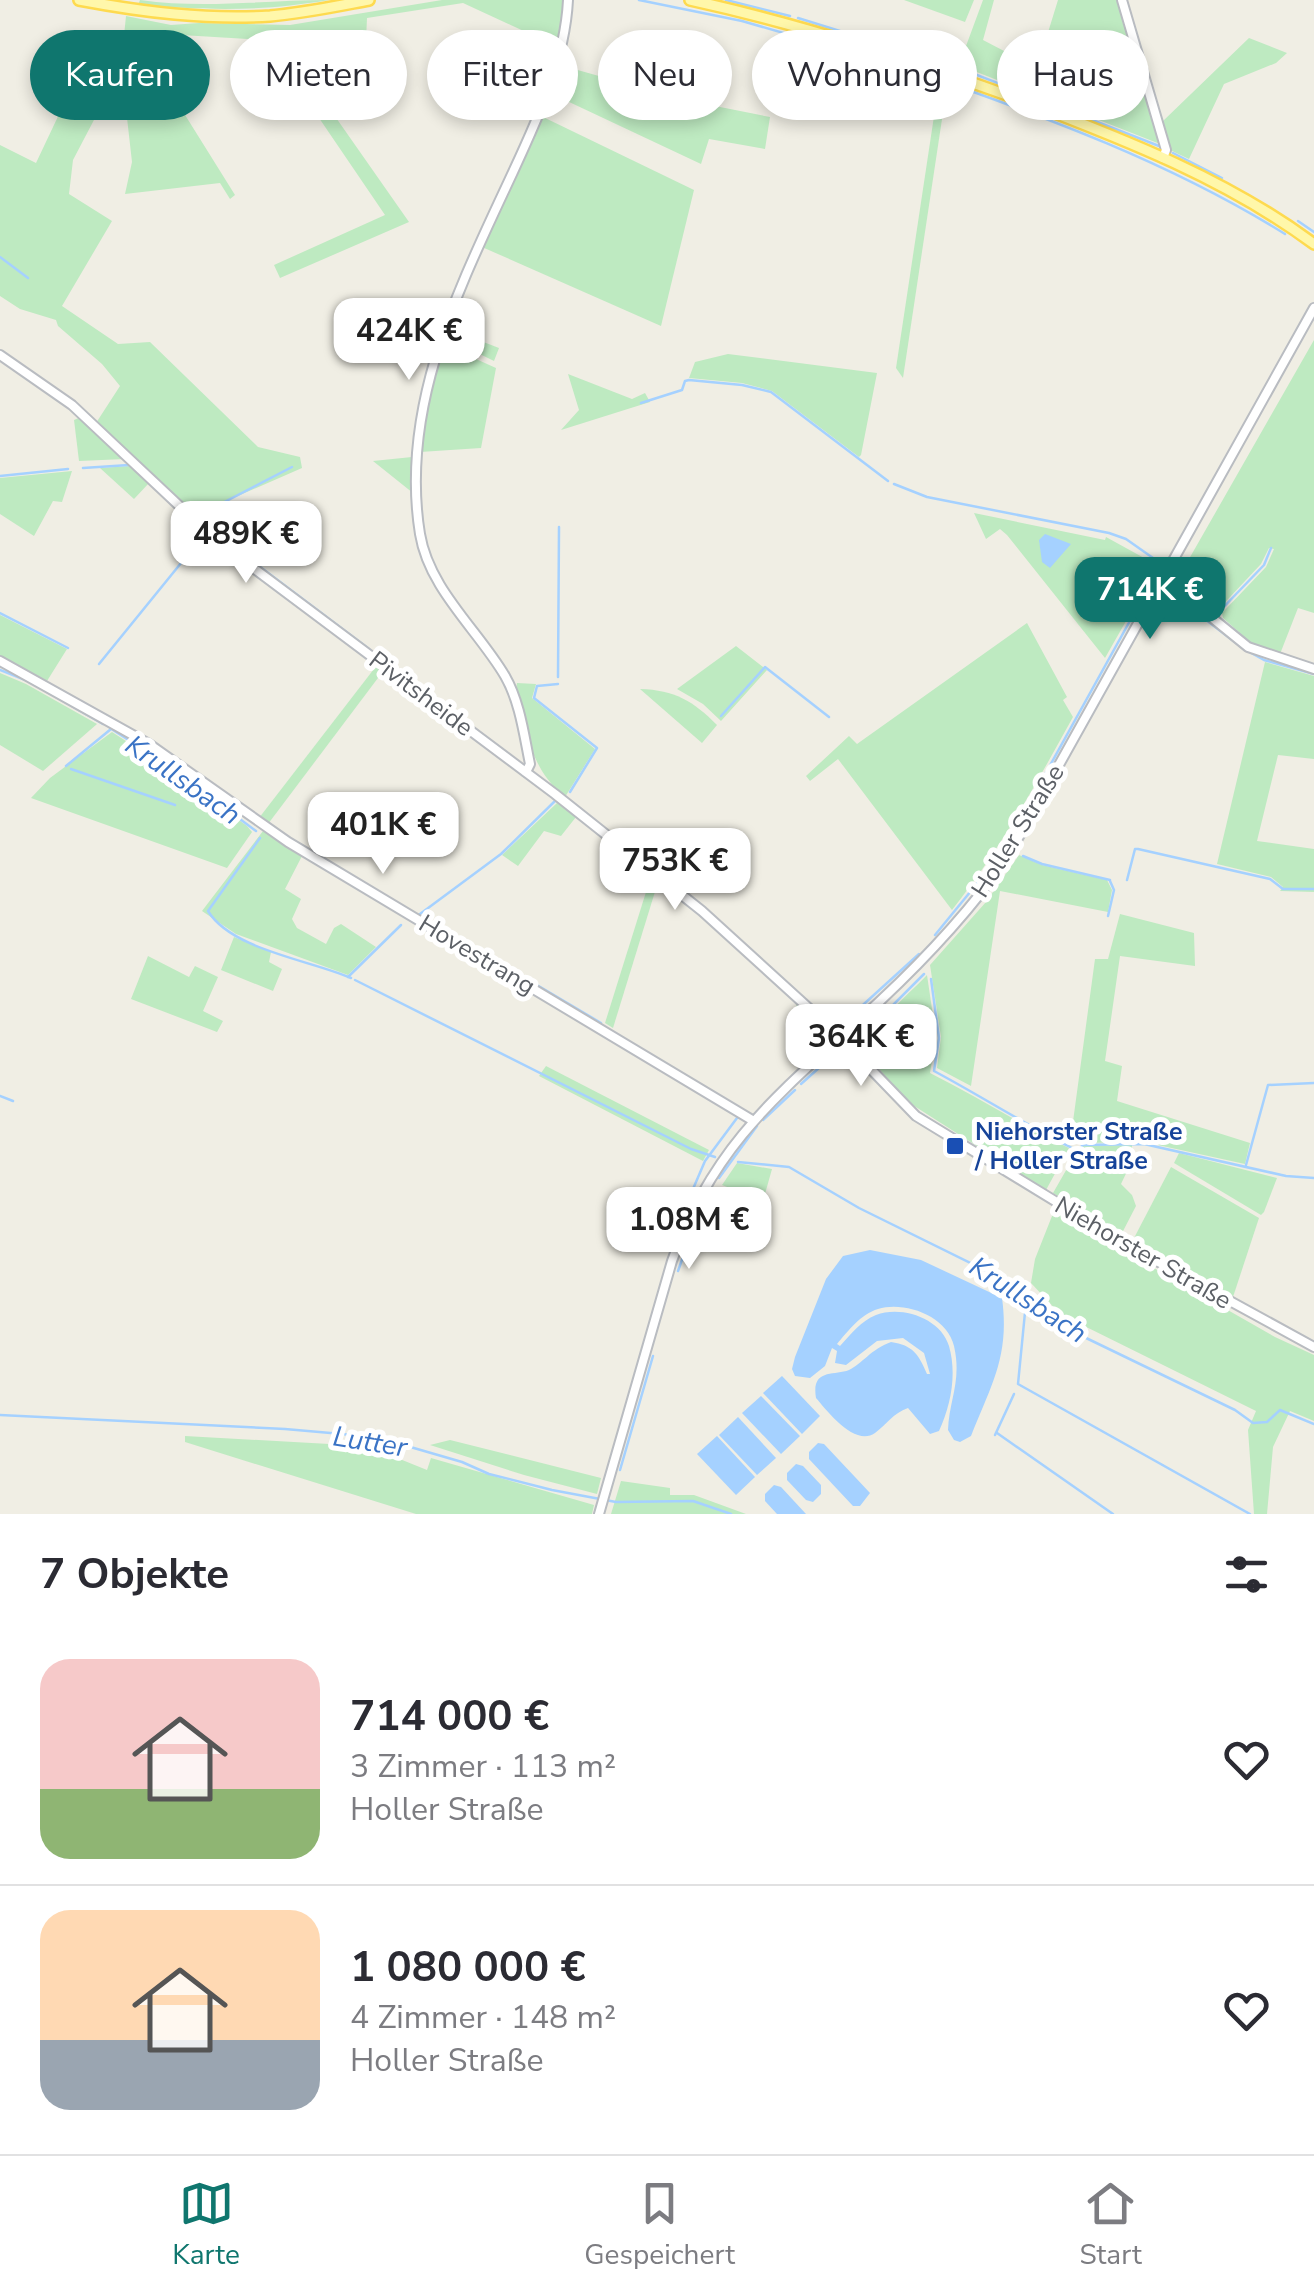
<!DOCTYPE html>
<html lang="de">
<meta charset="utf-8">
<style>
:root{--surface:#fff;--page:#f7f7f7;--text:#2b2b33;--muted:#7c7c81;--line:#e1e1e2;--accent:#0f766e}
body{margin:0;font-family:"Nunito Sans",sans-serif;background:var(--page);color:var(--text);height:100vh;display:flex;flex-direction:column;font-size:38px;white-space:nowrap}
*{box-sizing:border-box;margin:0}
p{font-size:32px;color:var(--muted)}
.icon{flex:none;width:55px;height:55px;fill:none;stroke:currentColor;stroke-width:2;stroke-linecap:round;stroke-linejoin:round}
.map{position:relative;height:1514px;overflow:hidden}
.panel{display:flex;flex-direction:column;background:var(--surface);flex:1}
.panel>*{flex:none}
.top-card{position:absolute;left:30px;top:30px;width:1255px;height:90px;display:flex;gap:20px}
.price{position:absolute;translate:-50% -85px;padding:0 22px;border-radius:20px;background:#fff;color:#222;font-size:32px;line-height:65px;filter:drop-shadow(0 2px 5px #0008)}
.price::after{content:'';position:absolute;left:50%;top:60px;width:30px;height:22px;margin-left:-15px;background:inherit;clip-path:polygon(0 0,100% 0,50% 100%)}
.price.selected{background:var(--accent);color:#fff}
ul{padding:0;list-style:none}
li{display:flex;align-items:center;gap:30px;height:250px;padding:0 40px}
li+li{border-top:2px solid var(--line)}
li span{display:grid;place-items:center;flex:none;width:280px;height:200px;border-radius:30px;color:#555}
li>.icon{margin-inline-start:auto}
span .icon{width:120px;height:120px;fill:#fffc;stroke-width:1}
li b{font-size:42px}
h2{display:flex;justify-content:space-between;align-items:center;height:120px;padding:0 40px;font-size:42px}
.tag{padding:0 35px;border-radius:45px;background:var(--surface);box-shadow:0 5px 15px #0003;font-size:35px;line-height:90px}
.tag.selected{background:var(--accent);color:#fff}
.dock{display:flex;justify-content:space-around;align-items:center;height:140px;border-top:2px solid var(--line);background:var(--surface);font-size:28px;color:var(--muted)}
.dock a{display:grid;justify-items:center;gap:5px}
.dock .selected{color:var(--accent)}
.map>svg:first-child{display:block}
</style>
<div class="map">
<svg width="1314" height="1514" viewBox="0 0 1314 1514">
<rect width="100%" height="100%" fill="#f0eee4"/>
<!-- green -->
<g fill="#beeac1">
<path d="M140 0C204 9 265 0 329 0 259 12 208 10 138 5Z"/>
<path d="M442 0H564L559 52 543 93 537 91 556 46 463 3 367 18 366 41 290 52 409 222 280 278 274 265 385 215 266 40 148 33 152 62 235 195 230 199 220 183 125 194 132 162 121 65 126 16 171 25 199 23 290 25Z"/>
<path d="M904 0H974L965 22Z"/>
<path d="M983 0H994L983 40 1037 68 1058 0H1120L1160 144 959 65Z"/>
<path d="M1249 38 1287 53 1276 63 1224 84 1189 159 1170 150 1163 121Z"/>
<path d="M560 65 680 99 770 117 765 149 709 139 701 164 550 93Z"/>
<path d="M939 83 947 86 903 378 896 368Z"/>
<path d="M62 108 95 118 73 160 69 194 112 221 62 306 118 344 150 342 258 447 300 457 302 468 194 515 96 423 120 386 102 364 58 326 56 320 20 309 0 296V145L36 163Z"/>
<path d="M541 116 694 190 661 326 482 247Z"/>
<path d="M447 328 499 348 494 361 445 337Z"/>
<path d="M1314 340V613L1298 608 1280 654 1250 642 1223 618 1222 613 1266 567 1274 549 1269 548 1261 564 1215 613 1177 580Z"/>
<path d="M447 346 496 368 481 448 420 452 426 408 442 347Z"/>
<path d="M728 354 877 373 861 455 859 457 772 391 742 383 689 378 695 362Z"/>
<path d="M568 374 632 399 645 393 650 402 561 430 579 410Z"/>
<path d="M81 417 125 459 79 461 74 420Z"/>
<path d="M412 457 415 461 413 493 373 461Z"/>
<path d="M130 466 149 483 134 499 100 468Z"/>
<path d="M72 471 62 502 53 501 34 536 0 514V478Z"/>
<path d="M974 513 1105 540 1106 537 1146 559 1145 563 1155 570 1105 658 1007 535 1000 529 986 539Z"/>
<path d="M0 615 67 649 47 681 0 656Z"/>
<path d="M1027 623 1067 697 1063 700 1073 717C1036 784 1000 850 952 910L838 759 810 781 806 776 849 736 857 744Z"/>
<path d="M736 646 767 670 721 721 703 704 677 689Z"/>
<path d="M1265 662 1314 676V759L1278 755 1257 841 1314 849V892L1280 891 1283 887 1271 877 1217 864Z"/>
<path d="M377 665 384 670 268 824 259 818Z"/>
<path d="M0 673 26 684 97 724 43 771 0 745Z"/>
<path d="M517 683 536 684 532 698 595 749 565 797C529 767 527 732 516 689Z"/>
<path d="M640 689C675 690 693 701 717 725L702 743Z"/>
<path d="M112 732 169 769 247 826 252 832 227 868 31 798 50 778Z"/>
<path d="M557 803 576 817 561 836 544 831 518 866 502 855Z"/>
<path d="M263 831 302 856 285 889 301 899 292 919 297 928 326 944 334 928 341 924 376 947 348 975 236 934 202 911Z"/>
<path d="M1019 855 1042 865 1107 880 1112 890 1108 912 1000 891 971 1086 937 1068 941 1037 930 965 986 902Z"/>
<path d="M651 876 658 882 613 1028 605 1023Z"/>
<path d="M1120 914 1194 933 1195 966 1120 956 1105 1061 1122 1066 1117 1101 1250 1143 1245 1164 1144 1142 1082 1143 1085 1131 1072 1129 1095 959H1108Z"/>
<path d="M234 937 271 952 269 962 282 969 273 991 221 970Z"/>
<path d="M148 956 189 977 195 966 218 977 203 1011 223 1021 217 1032 131 999Z"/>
<path d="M927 975 936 1036 930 1073C978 1097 1021 1125 1069 1148L1046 1190 908 1102 867 1055C865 1030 909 994 927 975Z"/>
<path d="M797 1002 826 1033 825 1041 806 1058 790 1038Z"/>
<path d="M546 1066 709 1150 703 1161 539 1076Z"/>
<path d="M1132 1145V1161L1121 1184 1132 1195 1136 1206 1122 1233 1053 1193 1080 1146Z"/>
<path d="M1179 1153 1277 1178 1264 1212 1261 1215 1174 1163Z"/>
<path d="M737 1163 772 1169 763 1201 722 1185Z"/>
<path d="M1171 1167 1259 1218 1233 1297 1133 1240Z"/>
<path d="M1054 1211 1275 1337 1314 1355V1421L1290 1411 1273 1447 1267 1514H1254L1248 1430 1256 1411 1060 1314 1031 1283 1035 1259Z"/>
<path d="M185 1436 347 1445 375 1449 427 1470 431 1458 594 1505 592 1514H416L185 1442Z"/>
<path d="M450 1440 601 1478 597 1494 524 1475 430 1445Z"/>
<path d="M621 1481 670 1488V1495H694L746 1514H611Z"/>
</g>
<!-- water -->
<g fill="#a5d1ff">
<path d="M1045 534 1071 544 1050 568 1042 562 1039 540Z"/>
<path d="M870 1250 921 1260 1002 1298C1010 1356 991 1385 971 1436L960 1442 954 1440 948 1430C949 1400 962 1381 954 1346 947 1316 905 1301 878 1309 861 1314 848 1331 837 1344L840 1346C851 1334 861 1321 876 1315 901 1305 941 1318 949 1346 957 1374 951 1405 939 1431L930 1434 908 1408C893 1413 886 1425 875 1433 855 1447 828 1412 816 1398 811 1368 834 1376 849 1370 862 1364 871 1349 891 1342 913 1345 919 1355 927 1374H930L924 1353 903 1338 877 1341 846 1365 835 1363 837 1351 832 1348 825 1366 810 1378 795 1376 792 1369 795 1357 826 1279 843 1256Z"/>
<path d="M782 1376 820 1416 802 1434 763 1393Z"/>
<path d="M761 1396 800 1436 781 1454 742 1413Z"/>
<path d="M738 1417 776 1458 757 1475 719 1435Z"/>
<path d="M717 1436 755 1477 736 1495 697 1454Z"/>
<path d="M818 1443 824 1444 870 1493 860 1506H853L809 1459V1452Z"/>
<path d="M796 1464 803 1466 821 1485V1494L813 1502 806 1500 787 1480V1473Z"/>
<path d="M774 1485 781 1487 806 1514H777L765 1501V1494Z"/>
</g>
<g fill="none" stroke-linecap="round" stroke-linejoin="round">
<!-- stream -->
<g stroke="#a5d1ff" stroke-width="2.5">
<path d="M639 0 742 21 911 70"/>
<path d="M726 0 790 16"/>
<path d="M798 18 946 64"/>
<path d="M959 68 1159 146"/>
<path d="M920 73C1046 117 1171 163 1285 234"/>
<path d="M1173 153 1222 178"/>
<path d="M1298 221 1314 232"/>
<path d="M0 257 28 278"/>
<path d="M641 403 682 390 685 381 689 380 742 385 771 392 888 481"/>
<path d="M83 468 129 465"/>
<path d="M0 476 68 469"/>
<path d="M894 484 927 497 1109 533 1126 539 1163 565"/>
<path d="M207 511 292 467"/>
<path d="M207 527 369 649"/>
<path d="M1176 597 1244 649 1264 660 1314 674"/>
<path d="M0 613 68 648"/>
<path d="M1251 644 1216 615 1264 565 1271 548"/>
<path d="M99 664 190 552"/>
<path d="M0 670 28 681 103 724"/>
<path d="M558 677 559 527"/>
<path d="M558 684 537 686 534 698 597 748 570 792"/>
<path d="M721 716 765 667 829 717"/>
<path d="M110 728 170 767 256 831"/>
<path d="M66 766 111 729"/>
<path d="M71 769 175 805"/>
<path d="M1037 789 1152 581"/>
<path d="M260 838 208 911C232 950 310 960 351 978"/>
<path d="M1023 856 1042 864 1110 880"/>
<path d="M1127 880 1135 849H1138L1270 879 1283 889H1314"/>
<path d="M420 914 501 854 556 800"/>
<path d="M1108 916 1114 890 1110 881"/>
<path d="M430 922 601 1023"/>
<path d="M935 935 984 875 1031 801"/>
<path d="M348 977 401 925"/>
<path d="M931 979 939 1038 934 1071C981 1096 1024 1124 1072 1148"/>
<path d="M355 980 691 1149 715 1157"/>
<path d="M819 1011 832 1022 843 1023 919 954"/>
<path d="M862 1045 864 1053 878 1072"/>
<path d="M862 1045 872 1026 924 974"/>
<path d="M801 1084 830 1058"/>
<path d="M0 1096 13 1101"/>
<path d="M915 1110 956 1136"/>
<path d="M763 1120 795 1090"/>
<path d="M962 1139 994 1160"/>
<path d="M1077 1150H1081L1082 1145 1144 1144 1286 1176 1314 1178"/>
<path d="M738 1162 789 1167 859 1208 1015 1285 1029 1293 1053 1322 1235 1410 1253 1423 1267 1422 1280 1410 1314 1424"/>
<path d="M1246 1165 1268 1085 1314 1083"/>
<path d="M719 1178 757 1126"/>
<path d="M678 1224 705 1161 737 1118"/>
<path d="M678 1271 694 1226 713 1188"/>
<path d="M1027 1292 1018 1384 1250 1514"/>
<path d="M0 1415 285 1429 376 1437 462 1462 489 1474 552 1490 616 1502 693 1501 731 1514"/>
<path d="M997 1433 1113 1514"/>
<path d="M995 1435 1014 1394"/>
<path d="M620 1470 653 1356"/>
</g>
<!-- minor casing -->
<g stroke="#b9bcc1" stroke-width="12">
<g id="minor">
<path d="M1122 0 1166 150 1163 158"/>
<path d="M0 355 72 405 205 530 236 555 555 794 702 911 835 1032 916 1116 1122 1242 1314 1347"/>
<path d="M1163 578 1248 647 1314 669"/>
<path d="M0 661 149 744 288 842 752 1120"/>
<path d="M526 772 530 764C524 735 520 702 505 676 478 630 429 589 420 534 399 405 460 286 513 172 538 118 565 60 568 0"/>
<path d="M599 1514 672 1261C715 1138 789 1086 880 1001 927 957 970 911 1007 858L1314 308"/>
</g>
</g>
<!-- major casing -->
<g stroke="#feda4f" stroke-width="14">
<g id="major">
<path d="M79 0C143 12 206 20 270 16 304 13 337 6 369 0"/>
<path d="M690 0C805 25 916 62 1026 102 1126 140 1228 180 1314 244"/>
</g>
</g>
<!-- minor -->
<use href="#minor" stroke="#fff" stroke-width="8"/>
<!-- major -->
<use href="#major" stroke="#fff7aa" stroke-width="9"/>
</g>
<!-- markers -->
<rect fill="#1a4fb4" stroke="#fff" stroke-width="4" x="945" y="1136" width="20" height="20" rx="5"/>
<g text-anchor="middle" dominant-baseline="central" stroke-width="10" stroke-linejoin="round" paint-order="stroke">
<!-- street labels -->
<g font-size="25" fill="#5c6066" stroke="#fff">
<text transform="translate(421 694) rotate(37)">Pivitsheide</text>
<text transform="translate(1018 831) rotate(-58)">Holler Straße</text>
<text transform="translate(477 955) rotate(31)">Hovestrang</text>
<text transform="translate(1143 1253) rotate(30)">Niehorster Straße</text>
</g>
<!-- transit labels -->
<g font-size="25" font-weight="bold" fill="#164399" stroke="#fff" text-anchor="start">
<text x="975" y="1132">Niehorster Straße<tspan x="975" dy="29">/ Holler Straße</tspan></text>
</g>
<!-- water labels -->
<g font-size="28" font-style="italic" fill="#3a73c5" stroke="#fff">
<text transform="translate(183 780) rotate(35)">Krullsbach</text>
<text transform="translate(1028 1300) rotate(33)">Krullsbach</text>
<text transform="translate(370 1442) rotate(9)">Lutter</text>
</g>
</g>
</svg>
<b class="price" style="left:409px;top:383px">424K €</b>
<b class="price" style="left:246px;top:586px">489K €</b>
<b class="price selected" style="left:1150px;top:642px">714K €</b>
<b class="price" style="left:383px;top:877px">401K €</b>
<b class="price" style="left:675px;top:913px">753K €</b>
<b class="price" style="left:861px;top:1089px">364K €</b>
<b class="price" style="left:689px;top:1272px">1.08M €</b>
<div class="top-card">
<a class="tag selected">Kaufen</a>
<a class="tag">Mieten</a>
<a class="tag">Filter</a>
<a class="tag">Neu</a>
<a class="tag">Wohnung</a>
<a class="tag">Haus</a>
</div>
</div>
<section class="panel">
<h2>7 Objekte<svg class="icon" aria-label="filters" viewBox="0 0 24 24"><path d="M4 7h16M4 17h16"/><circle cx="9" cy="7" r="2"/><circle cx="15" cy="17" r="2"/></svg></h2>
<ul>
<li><span style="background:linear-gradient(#f6c9c9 65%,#8fb573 0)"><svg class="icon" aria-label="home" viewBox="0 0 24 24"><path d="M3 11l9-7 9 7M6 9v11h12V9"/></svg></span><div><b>714 000 €</b><p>3 Zimmer · 113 m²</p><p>Holler Straße</p></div><svg class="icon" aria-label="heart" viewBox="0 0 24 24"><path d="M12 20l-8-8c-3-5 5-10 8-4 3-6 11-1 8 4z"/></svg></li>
<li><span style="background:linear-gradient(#ffd9b3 65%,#9aa5b1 0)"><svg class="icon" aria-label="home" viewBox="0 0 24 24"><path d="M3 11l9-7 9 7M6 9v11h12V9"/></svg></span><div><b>1 080 000 €</b><p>4 Zimmer · 148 m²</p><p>Holler Straße</p></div><svg class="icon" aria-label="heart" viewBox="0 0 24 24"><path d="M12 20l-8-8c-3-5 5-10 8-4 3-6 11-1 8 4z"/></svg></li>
</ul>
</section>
<nav class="dock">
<a class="selected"><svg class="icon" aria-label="map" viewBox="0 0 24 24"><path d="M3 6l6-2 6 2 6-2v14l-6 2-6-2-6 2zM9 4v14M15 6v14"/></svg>Karte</a>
<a><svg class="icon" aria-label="saved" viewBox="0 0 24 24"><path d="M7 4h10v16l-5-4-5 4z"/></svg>Gespeichert</a>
<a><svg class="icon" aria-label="home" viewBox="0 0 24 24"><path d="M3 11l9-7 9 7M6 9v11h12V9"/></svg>Start</a>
</nav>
